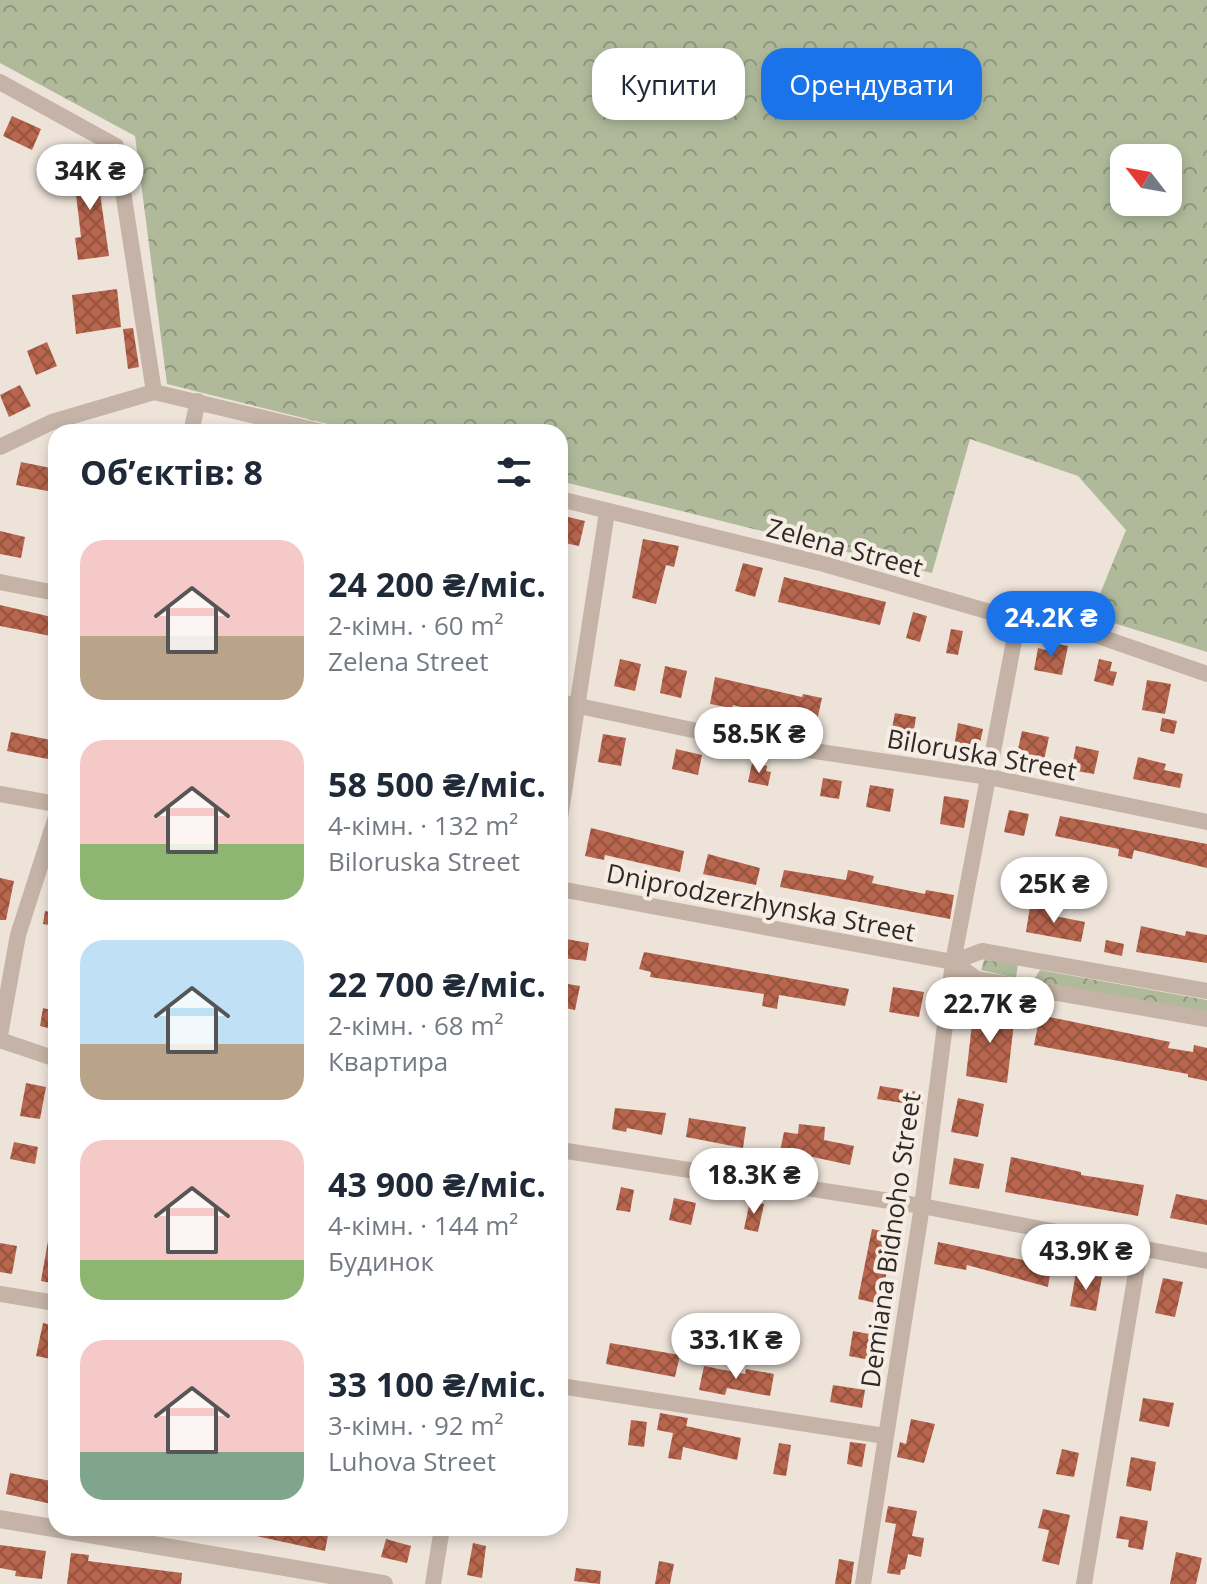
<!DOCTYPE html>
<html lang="uk">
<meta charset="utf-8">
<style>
:root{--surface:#fff;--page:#f2f2f3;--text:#1f2937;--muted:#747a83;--accent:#1a73e8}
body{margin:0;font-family:"Open Sans",sans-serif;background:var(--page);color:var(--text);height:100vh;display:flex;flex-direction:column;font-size:30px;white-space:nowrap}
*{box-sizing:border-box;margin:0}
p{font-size:26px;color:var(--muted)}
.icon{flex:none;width:44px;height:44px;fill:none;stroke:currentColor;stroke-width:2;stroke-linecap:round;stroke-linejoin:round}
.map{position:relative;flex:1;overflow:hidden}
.sheet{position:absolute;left:48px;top:424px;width:520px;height:1112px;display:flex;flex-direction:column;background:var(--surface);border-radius:24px;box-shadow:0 4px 12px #0003}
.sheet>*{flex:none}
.hud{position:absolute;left:592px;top:48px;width:494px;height:72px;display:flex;gap:16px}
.needle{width:52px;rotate:301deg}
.tools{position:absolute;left:1110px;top:144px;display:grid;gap:16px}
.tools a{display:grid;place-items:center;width:72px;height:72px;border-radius:16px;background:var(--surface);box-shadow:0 4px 12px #0003;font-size:40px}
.price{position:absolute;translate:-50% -68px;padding:0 18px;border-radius:28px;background:#fff;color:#222;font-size:26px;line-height:52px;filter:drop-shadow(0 2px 4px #0008)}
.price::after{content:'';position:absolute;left:50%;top:48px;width:24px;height:18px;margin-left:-12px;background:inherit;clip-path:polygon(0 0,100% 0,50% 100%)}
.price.selected{background:var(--accent);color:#fff}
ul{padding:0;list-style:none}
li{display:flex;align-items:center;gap:24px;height:200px;padding:0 32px}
li span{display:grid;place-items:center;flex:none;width:224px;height:160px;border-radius:24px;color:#555}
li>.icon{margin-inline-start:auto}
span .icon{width:96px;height:96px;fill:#fffc;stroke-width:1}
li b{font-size:34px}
h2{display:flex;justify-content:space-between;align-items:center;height:96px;padding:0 32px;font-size:34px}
.tag{padding:0 28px;border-radius:24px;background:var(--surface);box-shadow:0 4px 12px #0003;font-size:28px;line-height:72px}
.tag.selected{background:var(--accent);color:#fff}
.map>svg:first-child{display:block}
</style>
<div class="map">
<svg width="1207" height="1584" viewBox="0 0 1207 1584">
<defs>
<pattern id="forest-crowns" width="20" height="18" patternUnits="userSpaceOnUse" patternTransform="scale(2)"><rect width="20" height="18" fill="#b0ba9b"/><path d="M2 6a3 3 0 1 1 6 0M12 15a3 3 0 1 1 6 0" fill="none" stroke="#90977e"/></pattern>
<pattern id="building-cross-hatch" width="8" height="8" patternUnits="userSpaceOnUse" patternTransform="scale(2)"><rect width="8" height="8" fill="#b7654d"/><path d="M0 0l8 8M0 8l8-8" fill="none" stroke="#955340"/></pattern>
</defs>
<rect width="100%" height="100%" fill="#ede3d9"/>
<!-- forest -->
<g fill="url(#forest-crowns)" fill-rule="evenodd">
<path d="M0 0H1207V652L1091 616 1126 530 1078 476 970 439 932 573 560 481V432H360L167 384 135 136 0 63ZM1124 158H1168V202H1124Z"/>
<path d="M984 960 1018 964 1016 978 981 970Z"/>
<path d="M1040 970 1207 1000V1013L1033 981Z"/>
</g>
<!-- building -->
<g fill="url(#building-cross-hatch)">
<path d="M12 116 41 129 32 150 3 136Z"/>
<path d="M94 152 109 256 78 260 75 238 81 237 76 194 84 193 75 157Z"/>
<path d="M117 289 121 327 76 334 72 295Z"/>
<path d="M133 328 139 367 128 369 123 329Z"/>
<path d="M47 342 57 366 36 375 27 351Z"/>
<path d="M20 385 31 406 9 417 0 395Z"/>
<path d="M21 462 56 469 53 492 16 485Z"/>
<path d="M560 515 585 521 579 546 560 542Z"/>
<path d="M0 531 25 537 21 558 0 554Z"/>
<path d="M643 539 679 546 674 567 666 565 656 604 632 598Z"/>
<path d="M743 563 763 568 755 597 735 591Z"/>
<path d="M784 577 886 602 880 625 778 602Z"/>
<path d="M0 605 56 618V637L0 626Z"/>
<path d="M913 612 927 616 920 642 906 638Z"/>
<path d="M951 629 963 631 958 655 946 653Z"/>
<path d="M1047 642 1068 646 1062 675 1034 670 1038 648 1046 650Z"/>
<path d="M620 659 641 664 635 691 614 686Z"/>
<path d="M1099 659 1112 662 1110 671 1117 672 1113 686 1094 681Z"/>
<path d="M665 666 687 671 681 698 660 693Z"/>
<path d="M715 677 802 697 803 694 822 698 816 725 733 705 732 708 710 704Z"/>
<path d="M1147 680 1171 684 1165 714 1142 710Z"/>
<path d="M895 713 916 717 912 742 890 738Z"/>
<path d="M1162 718 1177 721 1174 734 1160 731Z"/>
<path d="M958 723 983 729 978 752 954 747Z"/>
<path d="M1022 731 1049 737 1042 769 1015 763Z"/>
<path d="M11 732 56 741 53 760 7 751Z"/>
<path d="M603 734 626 738 621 766 598 762Z"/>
<path d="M1076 746 1099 751 1094 774 1071 770Z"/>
<path d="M676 749 702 755 698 775 672 769Z"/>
<path d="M1138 757 1166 764 1164 770 1183 774 1180 788 1133 779Z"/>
<path d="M752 763 767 766 766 771 771 772 768 786 748 782Z"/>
<path d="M823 778 842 781 839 799 820 796Z"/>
<path d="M870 785 894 789 890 812 866 807Z"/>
<path d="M944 796 969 800 964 828 940 824Z"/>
<path d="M1009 810 1029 814 1024 836 1004 832Z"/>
<path d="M1060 816 1207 844V868L1134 850 1132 859 1118 856 1119 849 1055 836Z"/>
<path d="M591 828 684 851 680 872 605 855 604 860 585 856Z"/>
<path d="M708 854 760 868 756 885 703 874Z"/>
<path d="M784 870 846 880 848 870 874 876 872 883 925 894 926 890 954 895 950 919 780 887Z"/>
<path d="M0 878 14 881 6 920H0Z"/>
<path d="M1013 880 1030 883 1025 905 1008 902Z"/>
<path d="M1030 906 1050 910 1049 915 1085 922 1081 942 1026 932Z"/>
<path d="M45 911 56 913V926L43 924Z"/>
<path d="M1141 926 1185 936 1186 931 1207 935V963L1136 952Z"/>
<path d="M566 939 589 943 586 961 563 958Z"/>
<path d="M1106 940 1124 944 1122 956 1104 952Z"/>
<path d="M644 952 849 989 845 1006 779 995 777 1009 762 1006 764 994 650 977 651 972 639 969Z"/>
<path d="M562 983 580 986 575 1010 560 1007Z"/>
<path d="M893 987 924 992 919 1017 889 1012Z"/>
<path d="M974 1007 1015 1014 1007 1083 966 1076Z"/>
<path d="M43 1008 56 1011V1030L40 1026Z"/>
<path d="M1040 1015 1170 1042 1168 1048 1193 1052 1194 1045 1207 1048V1081L1188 1077V1074L1034 1045Z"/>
<path d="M26 1083 46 1087 40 1119 20 1116Z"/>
<path d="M880 1086 924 1093 922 1106 877 1099Z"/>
<path d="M958 1098 984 1104 978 1137 951 1132Z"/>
<path d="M615 1108 666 1113 662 1135 627 1128 626 1132 612 1129Z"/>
<path d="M689 1118 746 1127 743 1148 686 1137Z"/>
<path d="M799 1124 825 1127 824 1140 854 1146 850 1165 813 1157 779 1156 784 1132 798 1134Z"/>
<path d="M14 1142 38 1147 35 1164 10 1159Z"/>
<path d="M1011 1157 1081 1172V1175L1144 1185 1138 1216 1005 1192Z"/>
<path d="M954 1158 984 1164 979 1189 949 1184Z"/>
<path d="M621 1187 634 1190 630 1212 616 1210Z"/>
<path d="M1176 1194 1207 1200V1225L1170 1218Z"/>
<path d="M674 1198 696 1203 691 1225 669 1220Z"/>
<path d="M750 1201 764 1204 758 1232 744 1229Z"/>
<path d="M872 1229 895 1234 880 1304 858 1299Z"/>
<path d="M49 1235H56V1284L41 1281Z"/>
<path d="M938 1242 1028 1261 1029 1256 1052 1260 1048 1287 967 1265 966 1270 934 1264Z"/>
<path d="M0 1243 17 1246 12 1274 0 1272Z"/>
<path d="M1076 1273 1102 1277 1096 1311 1070 1306Z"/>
<path d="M1163 1278 1183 1282 1175 1317 1155 1313Z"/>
<path d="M43 1323 56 1326V1360L36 1356Z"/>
<path d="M853 1331 875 1335 870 1360 849 1356Z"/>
<path d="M610 1343 680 1355 675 1377 606 1364Z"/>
<path d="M704 1366 745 1374 746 1369 774 1374 770 1396 727 1388 725 1395 699 1390Z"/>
<path d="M833 1385 865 1390 862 1408 830 1402Z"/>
<path d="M1143 1398 1174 1403 1169 1427 1139 1421Z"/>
<path d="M660 1413 688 1418 686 1426 741 1438 737 1460 683 1447 681 1460 668 1458 673 1433 657 1430Z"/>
<path d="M911 1419 935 1424 924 1463 897 1457 900 1442 906 1444Z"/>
<path d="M631 1420 647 1422 644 1447 628 1445Z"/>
<path d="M850 1442 866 1444 862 1467 847 1464Z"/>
<path d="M779 1443 791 1445 786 1476 773 1474Z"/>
<path d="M1062 1449 1079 1453 1074 1477 1056 1474Z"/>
<path d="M1131 1457 1156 1462 1151 1491 1126 1486Z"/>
<path d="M10 1473 56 1482V1505L6 1494Z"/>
<path d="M888 1506 917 1511 912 1536 924 1538 921 1557 908 1554 905 1569 901 1570 900 1575 887 1573 896 1524 885 1522Z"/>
<path d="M1043 1509 1070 1515 1059 1565 1042 1561 1049 1530 1038 1528Z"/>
<path d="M1120 1516 1148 1521 1143 1550 1128 1547 1129 1540 1116 1538Z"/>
<path d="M244 1528H318L329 1530 325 1551 243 1533Z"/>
<path d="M386 1539 411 1546 407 1563 381 1557Z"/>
<path d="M473 1543 486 1546 482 1578 467 1575Z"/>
<path d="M0 1545 46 1551 42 1579 15 1576 16 1571 0 1568Z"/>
<path d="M1176 1552 1202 1558 1196 1584H1170Z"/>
<path d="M71 1553 89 1555 88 1561 182 1573 181 1584H67Z"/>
<path d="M839 1559 854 1562 851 1584H835Z"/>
<path d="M659 1561 674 1564 670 1584H655Z"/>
<path d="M576 1568 601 1571 600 1584 574 1581Z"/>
</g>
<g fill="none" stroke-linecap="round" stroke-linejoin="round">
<!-- minor -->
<g stroke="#c4b3a6" stroke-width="16">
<path d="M0 82 116 146 154 392 323 432"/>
<path d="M191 432 198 401"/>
<path d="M0 447 52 422 154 392"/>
<path d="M560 499 824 564 1018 620 1081 630 1207 674"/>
<path d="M0 582 56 593"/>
<path d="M560 702 740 740 989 777 1207 822"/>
<path d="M0 794 56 804"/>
<path d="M560 818 607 512"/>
<path d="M560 889 953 962 977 979 1207 1019"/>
<path d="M953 962 982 951 1207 991"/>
<path d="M0 1035 18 935 56 817"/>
<path d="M0 1040 56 1059"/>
<path d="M560 1150 922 1206 1207 1261"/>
<path d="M0 1294 56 1303"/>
<path d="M560 1386 885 1436"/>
<path d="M433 1584 442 1528"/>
<path d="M863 1584 922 1206 953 962 1018 620"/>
<path d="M1084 1584 1140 1249"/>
</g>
<!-- tertiary -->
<path stroke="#c4b3a6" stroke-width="18" d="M0 1519 384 1584"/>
</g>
<g text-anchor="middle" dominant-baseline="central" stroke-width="8" stroke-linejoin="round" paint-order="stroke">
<!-- street labels -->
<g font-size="26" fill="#312926" stroke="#f6ede4">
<text transform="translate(845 547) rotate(15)">Zelena Street</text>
<text transform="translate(982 754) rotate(10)">Biloruska Street</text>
<text transform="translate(761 902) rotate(11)">Dniprodzerzhynska Street</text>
<text transform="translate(890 1240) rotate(-82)">Demiana Bidnoho Street</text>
</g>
</g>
</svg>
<div class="tools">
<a><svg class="needle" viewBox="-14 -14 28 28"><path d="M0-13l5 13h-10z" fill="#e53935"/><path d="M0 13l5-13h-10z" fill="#747a83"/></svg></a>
</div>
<b class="price" style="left:90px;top:212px">34K ₴</b>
<b class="price selected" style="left:1051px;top:659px">24.2K ₴</b>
<b class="price" style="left:759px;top:775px">58.5K ₴</b>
<b class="price" style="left:1054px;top:925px">25K ₴</b>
<b class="price" style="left:990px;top:1045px">22.7K ₴</b>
<b class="price" style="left:754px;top:1216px">18.3K ₴</b>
<b class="price" style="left:1086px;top:1292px">43.9K ₴</b>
<b class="price" style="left:736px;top:1381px">33.1K ₴</b>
<div class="hud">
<a class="tag">Купити</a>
<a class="tag selected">Орендувати</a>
</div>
<section class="sheet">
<h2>Об’єктів: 8<svg class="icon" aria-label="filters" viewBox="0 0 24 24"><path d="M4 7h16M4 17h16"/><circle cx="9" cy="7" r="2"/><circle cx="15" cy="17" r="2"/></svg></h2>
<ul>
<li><span style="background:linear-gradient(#f6c9c9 60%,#b9a48a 0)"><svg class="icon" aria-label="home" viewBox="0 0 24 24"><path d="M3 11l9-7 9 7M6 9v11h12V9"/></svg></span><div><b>24 200 ₴/міс.</b><p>2-кімн. · 60 m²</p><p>Zelena Street</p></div></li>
<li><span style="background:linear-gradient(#f6c9c9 65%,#8fb573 0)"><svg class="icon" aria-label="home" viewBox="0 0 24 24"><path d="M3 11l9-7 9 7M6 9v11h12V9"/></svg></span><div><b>58 500 ₴/міс.</b><p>4-кімн. · 132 m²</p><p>Biloruska Street</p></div></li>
<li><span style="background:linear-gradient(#bfe0f5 65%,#b9a48a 0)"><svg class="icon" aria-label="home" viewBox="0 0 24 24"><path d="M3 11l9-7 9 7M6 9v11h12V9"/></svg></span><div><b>22 700 ₴/міс.</b><p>2-кімн. · 68 m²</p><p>Квартира</p></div></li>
<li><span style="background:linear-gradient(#f6c9c9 75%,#8fb573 0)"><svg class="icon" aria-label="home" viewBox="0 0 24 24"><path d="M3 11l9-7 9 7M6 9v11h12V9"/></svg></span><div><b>43 900 ₴/міс.</b><p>4-кімн. · 144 m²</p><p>Будинок</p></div></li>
<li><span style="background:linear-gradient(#f6c9c9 70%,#7fa58c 0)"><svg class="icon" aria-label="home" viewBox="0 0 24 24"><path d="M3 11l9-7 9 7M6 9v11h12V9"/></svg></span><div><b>33 100 ₴/міс.</b><p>3-кімн. · 92 m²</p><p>Luhova Street</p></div></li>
</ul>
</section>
</div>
